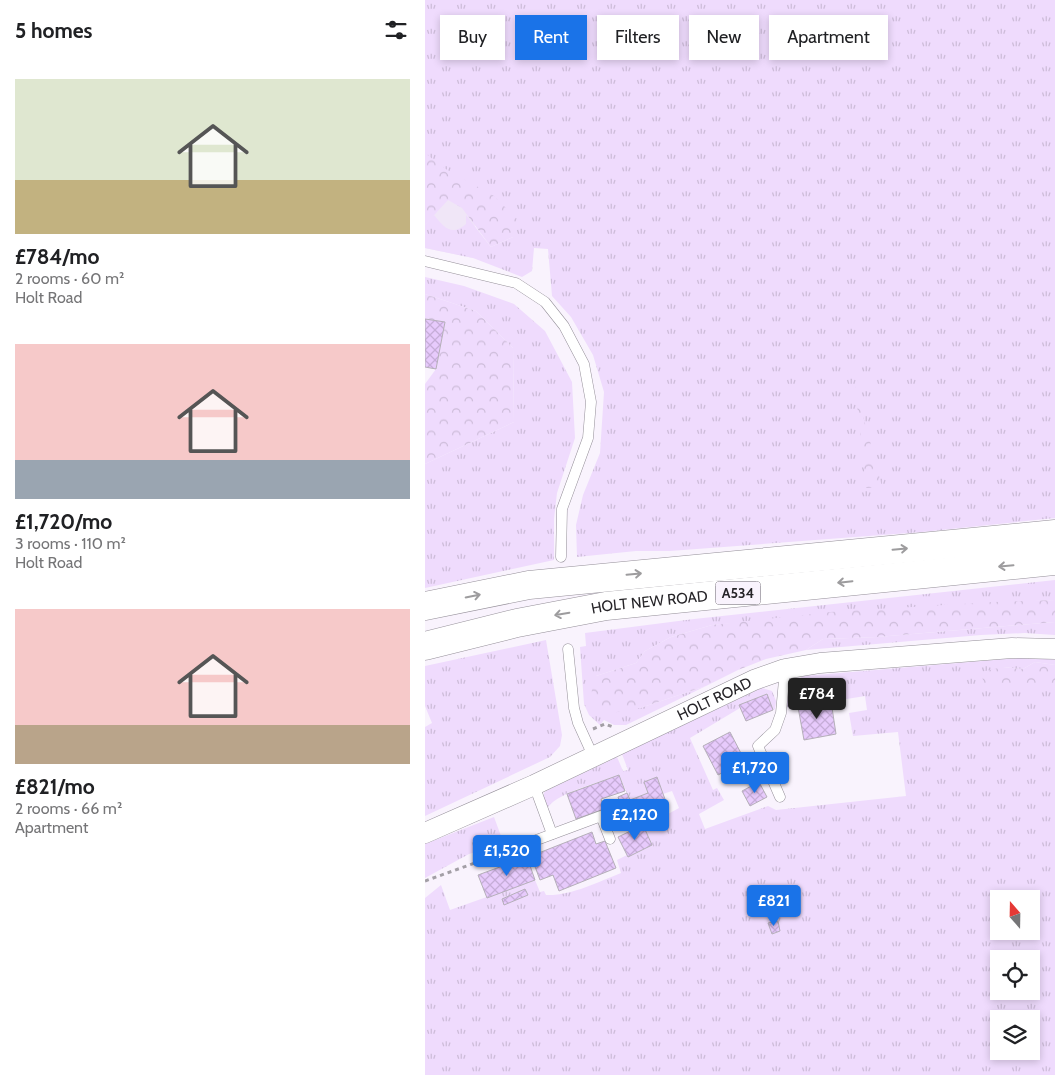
<!DOCTYPE html>
<meta charset="utf-8">
<style>
:root{--surface:#fff;--page:#f6f6f6;--text:#202124;--muted:#757577;--accent:#1a73e8}
body{margin:0;font-family:Cabin,sans-serif;background:var(--page);color:var(--text);height:100vh;display:flex;flex-direction:column;font-size:19px;white-space:nowrap}
*{box-sizing:border-box;margin:0}
p{font-size:16px;color:var(--muted)}
.icon{flex:none;width:28px;height:28px;fill:none;stroke:currentColor;stroke-width:2;stroke-linecap:round;stroke-linejoin:round}
.map{position:relative;flex:1;overflow:hidden}
.side{display:flex;flex-direction:column;background:var(--surface);width:425px}
.side>*{flex:none}
.top-card{position:absolute;left:15px;top:15px;width:475px;height:45px;display:flex;gap:10px}
.needle{width:32px;rotate:340deg}
.buttons{position:absolute;left:565px;top:890px;display:grid;gap:10px}
.buttons a{display:grid;place-items:center;width:50px;height:50px;border-radius:0px;background:var(--surface);box-shadow:0 2px 8px #0003;font-size:25px}
.price{position:absolute;translate:-50% -42px;padding:0 11px;border-radius:5px;background:var(--accent);color:#fff;font-size:16px;line-height:32px;filter:drop-shadow(0 1px 2px #0008)}
.price::after{content:'';position:absolute;left:50%;top:30px;width:15px;height:11px;margin-left:-8px;background:inherit;clip-path:polygon(0 0,100% 0,50% 100%)}
.price.on{background:#222;color:#fff}
ul{padding:0;list-style:none}
li{display:grid;align-content:center;gap:10px;height:265px;padding:0 15px}
li span{display:grid;place-items:center;height:155px;border-radius:0px;color:#555}
li>.icon{margin-inline-start:auto}
span .icon{width:90px;height:90px;fill:#fffc;stroke-width:1}
li b{font-size:21px}
h2{display:flex;justify-content:space-between;align-items:center;height:60px;padding:0 15px;font-size:21px}
.pill{padding:0 18px;border-radius:0px;background:var(--surface);box-shadow:0 2px 8px #0003;font-size:18px;line-height:45px}
.pill.on{background:var(--accent);color:#fff}
main{display:flex;flex:1;min-height:0}
.map>svg:first-child{display:block}
</style>
<main>
<section class="side">
<h2>5 homes<svg class="icon" aria-label="filters" viewBox="0 0 24 24"><path d="M4 7h16M4 17h16"/><circle cx="9" cy="7" r="2"/><circle cx="15" cy="17" r="2"/></svg></h2>
<ul>
<li><span style="background:linear-gradient(#dfe7d0 65%,#c2b280 0)"><svg class="icon" aria-label="home" viewBox="0 0 24 24"><path d="M3 11l9-7 9 7M6 9v11h12V9"/></svg></span><div><b>£784/mo</b><p>2 rooms · 60 m²</p><p>Holt Road</p></div></li>
<li><span style="background:linear-gradient(#f6c9c9 75%,#9aa5b1 0)"><svg class="icon" aria-label="home" viewBox="0 0 24 24"><path d="M3 11l9-7 9 7M6 9v11h12V9"/></svg></span><div><b>£1,720/mo</b><p>3 rooms · 110 m²</p><p>Holt Road</p></div></li>
<li><span style="background:linear-gradient(#f6c9c9 75%,#b9a48a 0)"><svg class="icon" aria-label="home" viewBox="0 0 24 24"><path d="M3 11l9-7 9 7M6 9v11h12V9"/></svg></span><div><b>£821/mo</b><p>2 rooms · 66 m²</p><p>Apartment</p></div></li>
</ul>
</section>
<div class="map">
<svg width="630" height="1075" viewBox="0 0 630 1075">
<defs>
<pattern id="grass-tufts" width="24" height="20" patternUnits="userSpaceOnUse" patternTransform="scale(1.25)"><rect width="24" height="20" fill="#efdbfd"/><path d="M3 7l-1-3M5 7V3M7 7l1-3M15 17l-1-3M17 17v-4M19 17l1-3" fill="none" stroke="#cdbcd9"/></pattern>
<pattern id="forest-crowns" width="20" height="18" patternUnits="userSpaceOnUse" patternTransform="scale(1.25)"><rect width="20" height="18" fill="#efdbfd"/><path d="M2 6a3 3 0 1 1 6 0M12 15a3 3 0 1 1 6 0" fill="none" stroke="#cdbcd9"/></pattern>
<pattern id="building-cross-hatch" width="8" height="8" patternUnits="userSpaceOnUse" patternTransform="scale(1.25)"><rect width="8" height="8" fill="#e7cafc"/><path d="M0 0l8 8M0 8l8-8" fill="none" stroke="#c6add8"/></pattern>
</defs>
<rect width="100%" height="100%" fill="#f9f3fd"/>
<!-- built -->
<path fill="#f0e6f7" d="M0 169 51 203 48 258 0 248Z"/>
<!-- grass -->
<g fill="url(#grass-tufts)" fill-rule="evenodd">
<path d="M0 0H630V518L497 532 245 551H211L152 557 151 525 158 495 175 453 179 392 168 355 146 317 127 296 123 249 109 248 107 271 97 277 48 258 0 248V225L9 215C19 227 26 237 41 224V215L66 247 88 237 0 169Z"/>
<path d="M0 277 39 286 89 304 120 331 147 382 150 438 132 493 129 519V560L0 588V464L89 422 88 348 51 311 0 294Z"/>
<path d="M630 580V600L514 606 287 625 246 637 220 651 211 663 171 676 215 708 281 686 201 725H189L179 720 175 725 164 715 159 704 155 647 161 646 160 633 269 619Z"/>
<path d="M630 622V635L600 633 556 635 381 650 398 639 452 637Z"/>
<path d="M121 640 137 735 135 746 125 757 0 816V727L7 723 0 706V666Z"/>
<path d="M604 657 630 660V665L610 662 598 669 578 667 595 688H630V1075H0V898L16 885 25 910 110 880 115 892 119 891 121 895C146 896 173 882 196 873L192 860 202 855 203 857 227 845 219 827 254 808 247 791 238 794 232 778 219 782 223 793 205 800 194 775C174 783 136 791 123 807L119 799V793L121 791 192 757 198 771 203 770 197 754 337 688 347 691 351 701 350 709 348 710 341 694 315 705V708L265 738 288 790 292 788 299 800 274 814 280 829 343 806 351 810 481 796 473 732 428 736 424 713 442 710 440 696 373 707H368L367 705 361 708C361 690 362 684 379 676ZM574 899H606V931H574ZM574 959H606V991H574ZM574 1019H606V1051H574Z"/>
<path d="M69 817 79 844 44 854 0 878V844Z"/>
</g>
<!-- forest -->
<g fill="url(#forest-crowns)">
<path d="M0 153 19 168 69 196 93 220 88 237 66 247 37 208 23 200 0 225Z"/>
<path d="M0 294 51 311 88 348 89 422 0 464V384L11 369 20 323 0 319Z"/>
<path d="M430 386 457 487 441 488Z"/>
<path d="M630 600V622L452 637 398 639 381 650 341 659 313 670 281 686 215 708 175 715 166 699 168 679 171 676 211 663 220 651 246 637 287 625 405 612 569 602Z"/>
<path d="M610 662 630 665V688H560L556 672 578 667 598 669Z"/>
</g>
<!-- building -->
<g fill="url(#building-cross-hatch)" stroke="#b5afb9">
<path d="M0 319 20 322 11 369 0 367Z"/>
<path d="M342 694 348 710 321 721 314 705Z"/>
<path d="M406 701 411 734 379 740 373 707Z"/>
<path d="M305 732 320 761 293 775 278 746Z"/>
<path d="M194 775 200 791 176 799 179 809 151 819 142 794Z"/>
<path d="M232 777 241 802 219 810 223 821 207 826 203 814 199 815 193 797 202 793 205 800 223 793 219 782Z"/>
<path d="M334 782 342 797 325 806 317 791Z"/>
<path d="M218 825 227 845 203 857 193 837Z"/>
<path d="M167 832 171 844 180 841 191 868 134 891 128 875 115 880 106 856Z"/>
<path d="M102 857 110 880 62 898 53 875Z"/>
<path d="M100 889 103 895 79 905 77 899Z"/>
<path d="M353 921 355 931 347 934 343 923Z"/>
</g>
<g fill="none" stroke-linecap="round" stroke-linejoin="round">
<!-- service casing -->
<g stroke="#948f98" stroke-width="11">
<g id="service">
<path d="M0 261 91 283 120 302 139 326 159 364 166 402 163 438 137 509 136 557"/>
<path d="M143 649 149 708 153 723 168 756"/>
<path d="M109 785 127 834"/>
<path d="M355 797 333 746 350 730 356 713 360 669"/>
<path d="M82 851 176 816 185 839"/>
</g>
</g>
<!-- minor casing -->
<g stroke="#948f98" stroke-width="21">
<g id="minor">
<path id="s1" d="M0 833 109 785 329 680 360 669 395 663 587 648 630 649"/>
</g>
</g>
<!-- trunk casing -->
<g stroke="#948f98" stroke-width="29">
<g id="trunk">
<path d="M0 606 104 585 630 534"/>
<path id="s2" d="M0 646 92 623 181 606 630 561"/>
</g>
</g>
<!-- path -->
<g stroke="#a39fa6" stroke-width="3" stroke-dasharray="4 4" stroke-linecap="butt">
<path d="M168 729 180 724 188 727"/>
<path d="M0 881 72 855"/>
</g>
<!-- service -->
<use href="#service" stroke="#fff" stroke-width="10"/>
<!-- minor -->
<use href="#minor" stroke="#fff" stroke-width="20"/>
<!-- trunk -->
<use href="#trunk" stroke="#fff" stroke-width="28"/>
</g>
<!-- one-way arrows -->
<defs><path id="oneway-shaft" d="M-6 0H5M1.5-3L5.5 0L1.5 3" fill="none" stroke-width="1.6" stroke-linecap="round" stroke-linejoin="round" transform="scale(1.25)"/></defs>
<g stroke="#9d9c9e">
<use href="#oneway-shaft" transform="translate(475 549) rotate(-5)"/>
<use href="#oneway-shaft" transform="translate(581 566) rotate(175)"/>
<use href="#oneway-shaft" transform="translate(209 574) rotate(-5)"/>
<use href="#oneway-shaft" transform="translate(420 582) rotate(174)"/>
<use href="#oneway-shaft" transform="translate(48 596) rotate(-11)"/>
<use href="#oneway-shaft" transform="translate(137 614) rotate(170)"/>
</g>
<g text-anchor="middle" dominant-baseline="central" stroke-width="5" stroke-linejoin="round" paint-order="stroke">
<!-- shield labels -->
<rect fill="#f9f3fd" stroke="#656268" stroke-width="1" x="290.5" y="581.5" width="45" height="23" rx="4"/>
<g font-size="14" font-weight="bold" fill="#262428">
<text x="313" y="593">A534</text>
</g>
<!-- street labels -->
<g font-size="15" fill="#262428" stroke="#f9f3fd">
<text stroke="none"><textPath href="#s2" startOffset="229">HOLT NEW ROAD</textPath></text>
<text stroke="none"><textPath href="#s1" startOffset="319">HOLT ROAD</textPath></text>
</g>
</g>
</svg>
<div class="buttons">
<a><svg class="needle" viewBox="-14 -14 28 28"><path d="M0-13l5 13h-10z" fill="#e53935"/><path d="M0 13l5-13h-10z" fill="#757577"/></svg></a>
<a><svg class="icon" aria-label="locate" viewBox="0 0 24 24"><circle cx="12" cy="12" r="6"/><path d="M12 2v4M12 18v4M2 12h4M18 12h4"/></svg></a>
<a><svg class="icon" aria-label="layers" viewBox="0 0 24 24"><path d="M12 4l9 5-9 5-9-5zM3 14l9 5 9-5"/></svg></a>
</div>
<b class="price on" style="left:392px;top:720px">£784</b>
<b class="price" style="left:330px;top:794px">£1,720</b>
<b class="price" style="left:210px;top:841px">£2,120</b>
<b class="price" style="left:82px;top:877px">£1,520</b>
<b class="price" style="left:349px;top:927px">£821</b>
<div class="top-card">
<a class="pill">Buy</a>
<a class="pill on">Rent</a>
<a class="pill">Filters</a>
<a class="pill">New</a>
<a class="pill">Apartment</a>
</div>
</div>
</main>
